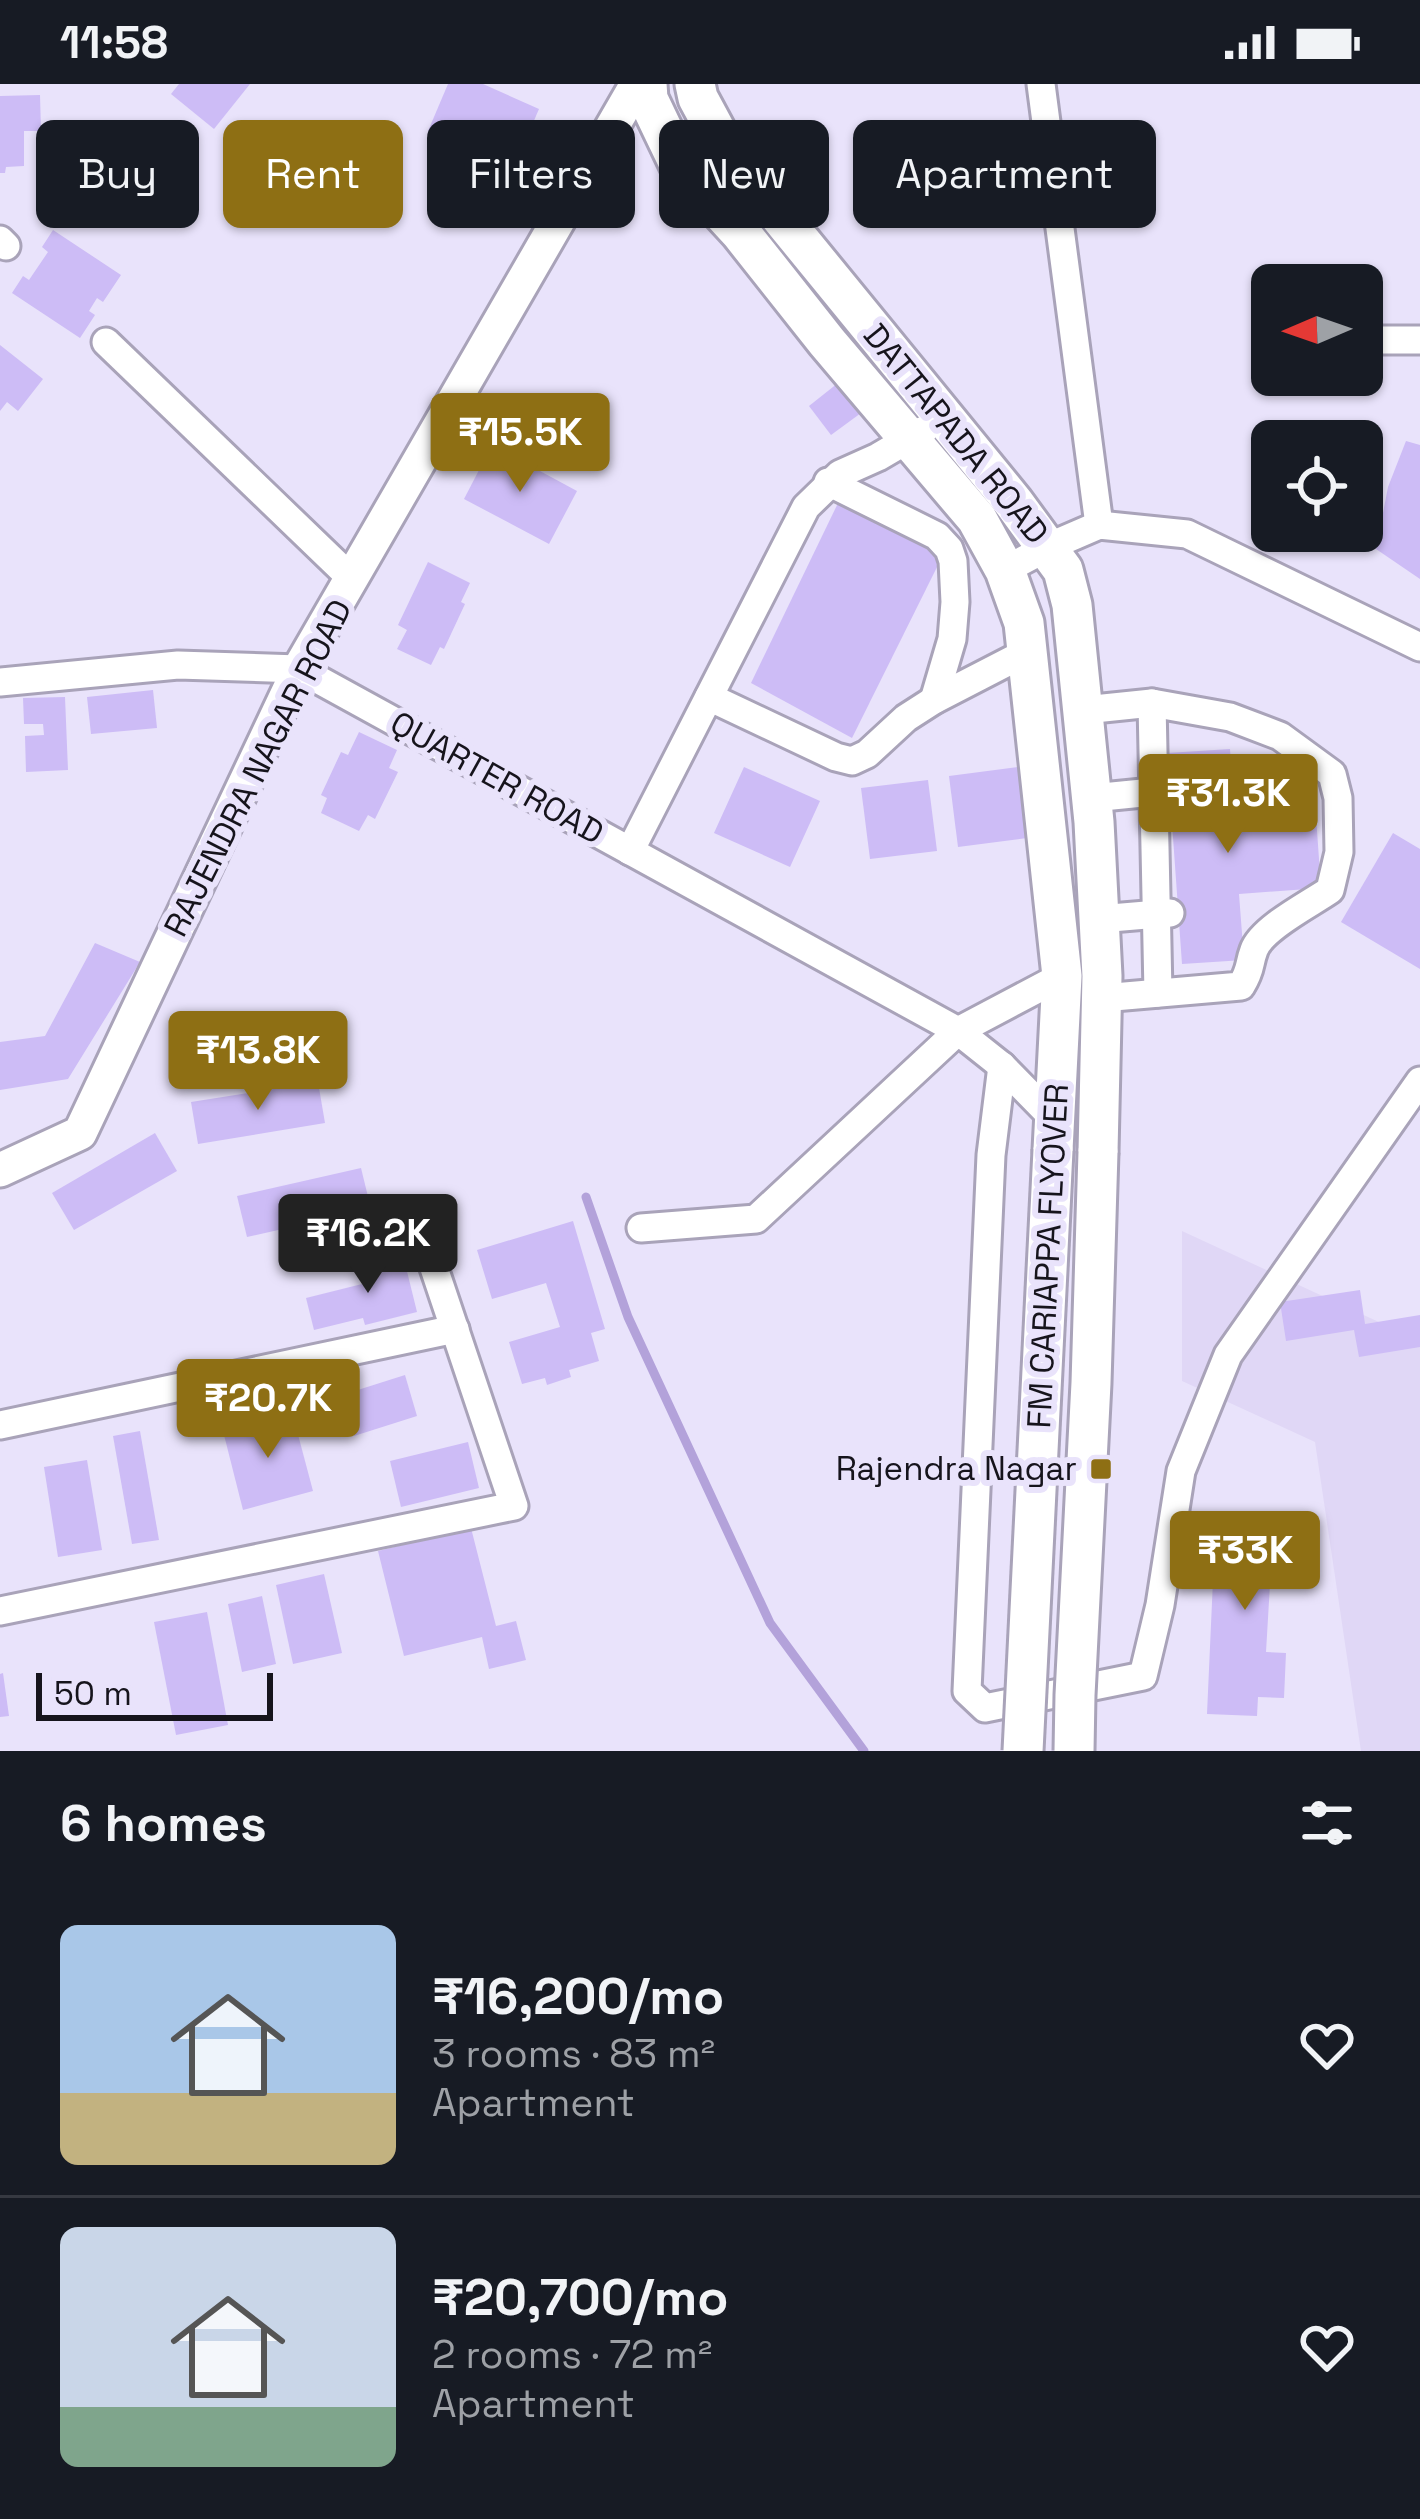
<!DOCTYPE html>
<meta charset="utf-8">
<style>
:root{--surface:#171b24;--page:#20242c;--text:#f1f3f6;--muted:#9ea1a6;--line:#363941;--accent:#8e6f14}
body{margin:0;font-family:"Space Grotesk",sans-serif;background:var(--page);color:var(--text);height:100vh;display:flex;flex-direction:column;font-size:45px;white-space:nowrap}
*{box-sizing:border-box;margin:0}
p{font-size:39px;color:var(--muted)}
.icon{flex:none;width:66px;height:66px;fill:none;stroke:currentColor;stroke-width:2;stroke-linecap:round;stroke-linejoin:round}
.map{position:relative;height:1667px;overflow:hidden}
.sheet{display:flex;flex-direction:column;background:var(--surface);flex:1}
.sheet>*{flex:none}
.top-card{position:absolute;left:36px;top:36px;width:1350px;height:108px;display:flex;gap:24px}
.needle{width:78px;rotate:268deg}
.buttons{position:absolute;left:1251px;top:180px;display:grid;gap:24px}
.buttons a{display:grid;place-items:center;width:132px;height:132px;border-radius:18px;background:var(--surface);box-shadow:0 3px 9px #0004;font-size:60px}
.scale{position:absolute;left:36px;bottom:30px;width:237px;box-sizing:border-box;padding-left:12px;border:6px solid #16141c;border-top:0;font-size:33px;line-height:42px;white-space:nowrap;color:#16141c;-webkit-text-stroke:9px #e9e3fb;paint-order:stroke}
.price{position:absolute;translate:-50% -102px;padding:0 27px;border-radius:12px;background:var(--accent);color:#fff;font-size:39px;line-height:78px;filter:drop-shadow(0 3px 6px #0008)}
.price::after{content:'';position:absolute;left:50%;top:72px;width:36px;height:27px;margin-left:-18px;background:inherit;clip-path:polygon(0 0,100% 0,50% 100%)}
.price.on{background:#222;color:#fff}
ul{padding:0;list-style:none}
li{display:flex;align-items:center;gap:36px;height:300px;padding:0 60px}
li+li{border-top:3px solid var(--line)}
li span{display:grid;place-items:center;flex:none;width:336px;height:240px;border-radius:18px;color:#555}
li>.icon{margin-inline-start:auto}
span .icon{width:144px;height:144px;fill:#fffc;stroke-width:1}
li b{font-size:51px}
h2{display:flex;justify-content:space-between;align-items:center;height:144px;padding:0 60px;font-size:51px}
.tag{padding:0 42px;border-radius:18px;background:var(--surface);box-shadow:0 3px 9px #0004;font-size:42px;line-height:108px}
.tag.on{background:var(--accent);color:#fff}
.status{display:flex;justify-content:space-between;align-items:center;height:84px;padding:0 60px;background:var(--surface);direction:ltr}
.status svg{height:33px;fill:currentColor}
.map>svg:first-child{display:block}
</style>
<div class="status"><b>11:58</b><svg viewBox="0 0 49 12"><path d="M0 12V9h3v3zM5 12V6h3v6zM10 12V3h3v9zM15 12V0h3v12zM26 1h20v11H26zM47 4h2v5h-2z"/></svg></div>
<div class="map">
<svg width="1420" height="1667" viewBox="0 0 1420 1667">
<rect width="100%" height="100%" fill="#e9e3fb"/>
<!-- built -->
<path fill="#e0d7f6" d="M1182 1147 1420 1257V1667H1361L1315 1358 1182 1297Z"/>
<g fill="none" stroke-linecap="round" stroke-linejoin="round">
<!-- stream -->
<path stroke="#b3a2da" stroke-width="9" d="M586 1113 628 1233 770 1539 864 1667"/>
</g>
<!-- building -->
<g fill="#cdbcf6">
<path d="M179 0H250L214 45 171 10Z"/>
<path d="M448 0H483L539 25 513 85 428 47Z"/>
<path d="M40 11 41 47H24V82L6 83 5 89H0V12Z"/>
<path d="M121 38 172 80 126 138 74 96Z"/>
<path d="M53 146 121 191 103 218 97 214 89 227 95 231 80 254 12 209 23 192 29 196 48 168 42 163Z"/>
<path d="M0 261 43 295 18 327 7 318 0 327Z"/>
<path d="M838 299 861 329 831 351 809 322Z"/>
<path d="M1406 357 1420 361V495L1376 465 1388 403Z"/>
<path d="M492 361 577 407 549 460 464 415Z"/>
<path d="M839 417 943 471 852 654 751 599Z"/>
<path d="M428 478 470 499 461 518 465 520 444 565 440 563 431 581 397 565 407 546 398 541Z"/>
<path d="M153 606 157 644 91 650 87 613Z"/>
<path d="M65 613 68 686 26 688 25 652 44 651 43 640H24L23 614Z"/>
<path d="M359 648 397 666 389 684 398 688 375 735 368 731 359 747 321 729 327 714 321 711 341 668 348 671Z"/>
<path d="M1230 665 1235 737 1316 732 1321 804 1239 810 1244 876 1182 880 1167 669Z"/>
<path d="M744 683 820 717 790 783 714 749Z"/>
<path d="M1018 683 1027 754 958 763 949 692Z"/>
<path d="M928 696 937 767 870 775 861 704Z"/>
<path d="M1393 749 1420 765V885L1341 838Z"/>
<path d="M95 859 140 878 68 995 0 1006V958L45 952Z"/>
<path d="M318 998 325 1039 198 1060 191 1018Z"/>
<path d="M155 1049 177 1087 74 1146 52 1109Z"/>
<path d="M361 1084 371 1125 247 1153 237 1112Z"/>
<path d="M573 1137 605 1245 591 1249 599 1277 569 1286 571 1293 547 1301 545 1294 522 1300 509 1258 560 1243 546 1199 492 1215 477 1166Z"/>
<path d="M402 1167 417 1228 365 1241 363 1234 314 1246 306 1214 370 1198 365 1176Z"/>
<path d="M1360 1206 1365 1240 1420 1231V1263L1359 1273 1354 1246 1286 1257 1280 1218Z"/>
<path d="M405 1291 417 1332 354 1352 342 1311Z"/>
<path d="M292 1328 313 1407 243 1426 223 1347Z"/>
<path d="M140 1347 159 1456 132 1460 113 1352Z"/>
<path d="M468 1358 479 1404 401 1423 390 1377Z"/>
<path d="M87 1376 102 1466 58 1473 44 1383Z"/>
<path d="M1216 1429 1289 1432 1287 1484 1271 1483 1266 1568 1286 1569 1284 1614 1258 1613 1257 1632 1207 1630Z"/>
<path d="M471 1444 496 1542 516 1537 526 1576 489 1585 482 1553 404 1572 378 1467Z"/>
<path d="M324 1490 342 1569 293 1580 276 1501Z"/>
<path d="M262 1512 276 1580 242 1588 228 1520Z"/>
<path d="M207 1528 228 1641 176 1651 154 1538Z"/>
<path d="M3 1589 9 1632 0 1633V1590Z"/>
</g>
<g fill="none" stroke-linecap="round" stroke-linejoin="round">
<!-- minor casing -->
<g stroke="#a9a3b9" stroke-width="33">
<g id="minor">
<path d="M1041 0 1099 441"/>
<path d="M0 156 6 162"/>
<path d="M1362 256H1420"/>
<path d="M106 258 352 495"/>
<path d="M828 398 937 452 949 465 953 477 955 518 952 555 934 616"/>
<path d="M1005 486 1048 463 1099 441 1187 450 1420 563"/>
<path d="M0 598 178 581 299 585 958 947 1002 982 1055 1036"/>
<path d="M709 613 836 673 852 677 867 670 906 634 934 616 1027 568"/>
<path d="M1152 619 1158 909"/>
<path d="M1084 626 1152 619 1230 633 1280 652 1332 690 1338 714 1339 768 1330 806C1310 820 1262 844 1254 866 1248 882 1252 884 1241 902L1102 914"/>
<path d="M1092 714 1163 707"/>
<path d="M630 767 806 423 840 390 878 373 924 346"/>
<path d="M1099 835 1170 829"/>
<path d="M1002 982 991 1071 967 1607 985 1624 1143 1592 1160 1521 1181 1387 1228 1271 1420 997"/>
<path d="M641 1144 756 1135 958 947 1062 892"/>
<path d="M0 1341 455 1245"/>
<path d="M0 1527 514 1422 429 1169"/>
</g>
</g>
<!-- tertiary casing -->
<g stroke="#a9a3b9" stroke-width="39">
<path id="tertiary" d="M0 1086 80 1049 299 585 637 0"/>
</g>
<!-- secondary casing -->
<g stroke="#a9a3b9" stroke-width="45">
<g id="secondary">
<path d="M647 0 648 15 681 84 740 148 827 258 977 435 1005 486 1024 539 1062 892 1053 1066"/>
<path d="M695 0 698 14 726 66 1014 419 1063 486 1072 521 1094 738 1102 892 1098 1068"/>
</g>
</g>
<!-- minor -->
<use href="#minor" stroke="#fff" stroke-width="27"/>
<!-- tertiary -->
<use href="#tertiary" stroke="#fff" stroke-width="33"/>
<!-- secondary -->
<use href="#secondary" stroke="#fff" stroke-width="39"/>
<!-- secondary-bridge casing -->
<g stroke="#a9a3b9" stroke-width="45" stroke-linecap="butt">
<g id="secondary-bridge">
<path d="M1023 1667 1053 1066"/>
<path d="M1074 1667 1075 1611 1091 1299 1098 1068"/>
</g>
</g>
<!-- secondary-bridge -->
<use href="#secondary-bridge" stroke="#fff" stroke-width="39"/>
</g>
<!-- markers -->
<rect fill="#8e6f14" stroke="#e9e3fb" stroke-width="4.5" x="1089" y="1373" width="24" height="24" rx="6"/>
<g text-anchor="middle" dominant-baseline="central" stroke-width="12" stroke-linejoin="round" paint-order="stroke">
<!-- street labels -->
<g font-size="33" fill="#16141c" stroke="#e9e3fb">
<text transform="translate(956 350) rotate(51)">DATTAPADA ROAD</text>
<text transform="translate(258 684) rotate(-63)">RAJENDRA NAGAR ROAD</text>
<text transform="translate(497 694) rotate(29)">QUARTER ROAD</text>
<text transform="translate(1048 1172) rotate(-87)">FM CARIAPPA FLYOVER</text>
</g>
<!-- poi labels -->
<g font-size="33" fill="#16141c" stroke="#e9e3fb" text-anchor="end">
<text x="1077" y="1385">Rajendra Nagar</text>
</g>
</g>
</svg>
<div class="buttons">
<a><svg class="needle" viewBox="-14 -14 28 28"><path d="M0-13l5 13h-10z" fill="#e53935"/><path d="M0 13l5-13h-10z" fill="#9ea1a6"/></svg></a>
<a><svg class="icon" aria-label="locate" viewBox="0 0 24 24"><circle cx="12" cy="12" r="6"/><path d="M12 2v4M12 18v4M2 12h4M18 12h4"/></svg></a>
</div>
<div class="scale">50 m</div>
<b class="price" style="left:520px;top:411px">₹15.5K</b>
<b class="price" style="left:1228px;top:772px">₹31.3K</b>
<b class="price" style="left:258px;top:1029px">₹13.8K</b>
<b class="price on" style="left:368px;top:1212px">₹16.2K</b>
<b class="price" style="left:268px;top:1377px">₹20.7K</b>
<b class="price" style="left:1245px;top:1529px">₹33K</b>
<div class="top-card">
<a class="tag">Buy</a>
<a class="tag on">Rent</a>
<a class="tag">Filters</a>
<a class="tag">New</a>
<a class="tag">Apartment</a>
</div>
</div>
<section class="sheet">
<h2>6 homes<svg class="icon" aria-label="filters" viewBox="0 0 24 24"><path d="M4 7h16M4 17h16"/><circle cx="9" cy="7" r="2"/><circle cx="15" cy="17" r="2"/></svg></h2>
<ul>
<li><span style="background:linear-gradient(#a9c7e8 70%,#c2b280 0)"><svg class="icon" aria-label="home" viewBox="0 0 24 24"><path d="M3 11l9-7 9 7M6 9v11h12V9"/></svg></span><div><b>₹16,200/mo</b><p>3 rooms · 83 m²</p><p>Apartment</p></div><svg class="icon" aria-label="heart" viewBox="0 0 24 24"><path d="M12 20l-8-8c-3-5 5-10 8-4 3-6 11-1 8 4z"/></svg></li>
<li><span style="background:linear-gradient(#c9d6e8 75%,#7fa58c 0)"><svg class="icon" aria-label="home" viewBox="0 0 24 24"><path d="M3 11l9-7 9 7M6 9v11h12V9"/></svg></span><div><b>₹20,700/mo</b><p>2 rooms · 72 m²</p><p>Apartment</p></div><svg class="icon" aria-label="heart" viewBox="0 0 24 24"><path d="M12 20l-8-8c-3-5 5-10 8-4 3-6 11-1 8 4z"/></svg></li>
</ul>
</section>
